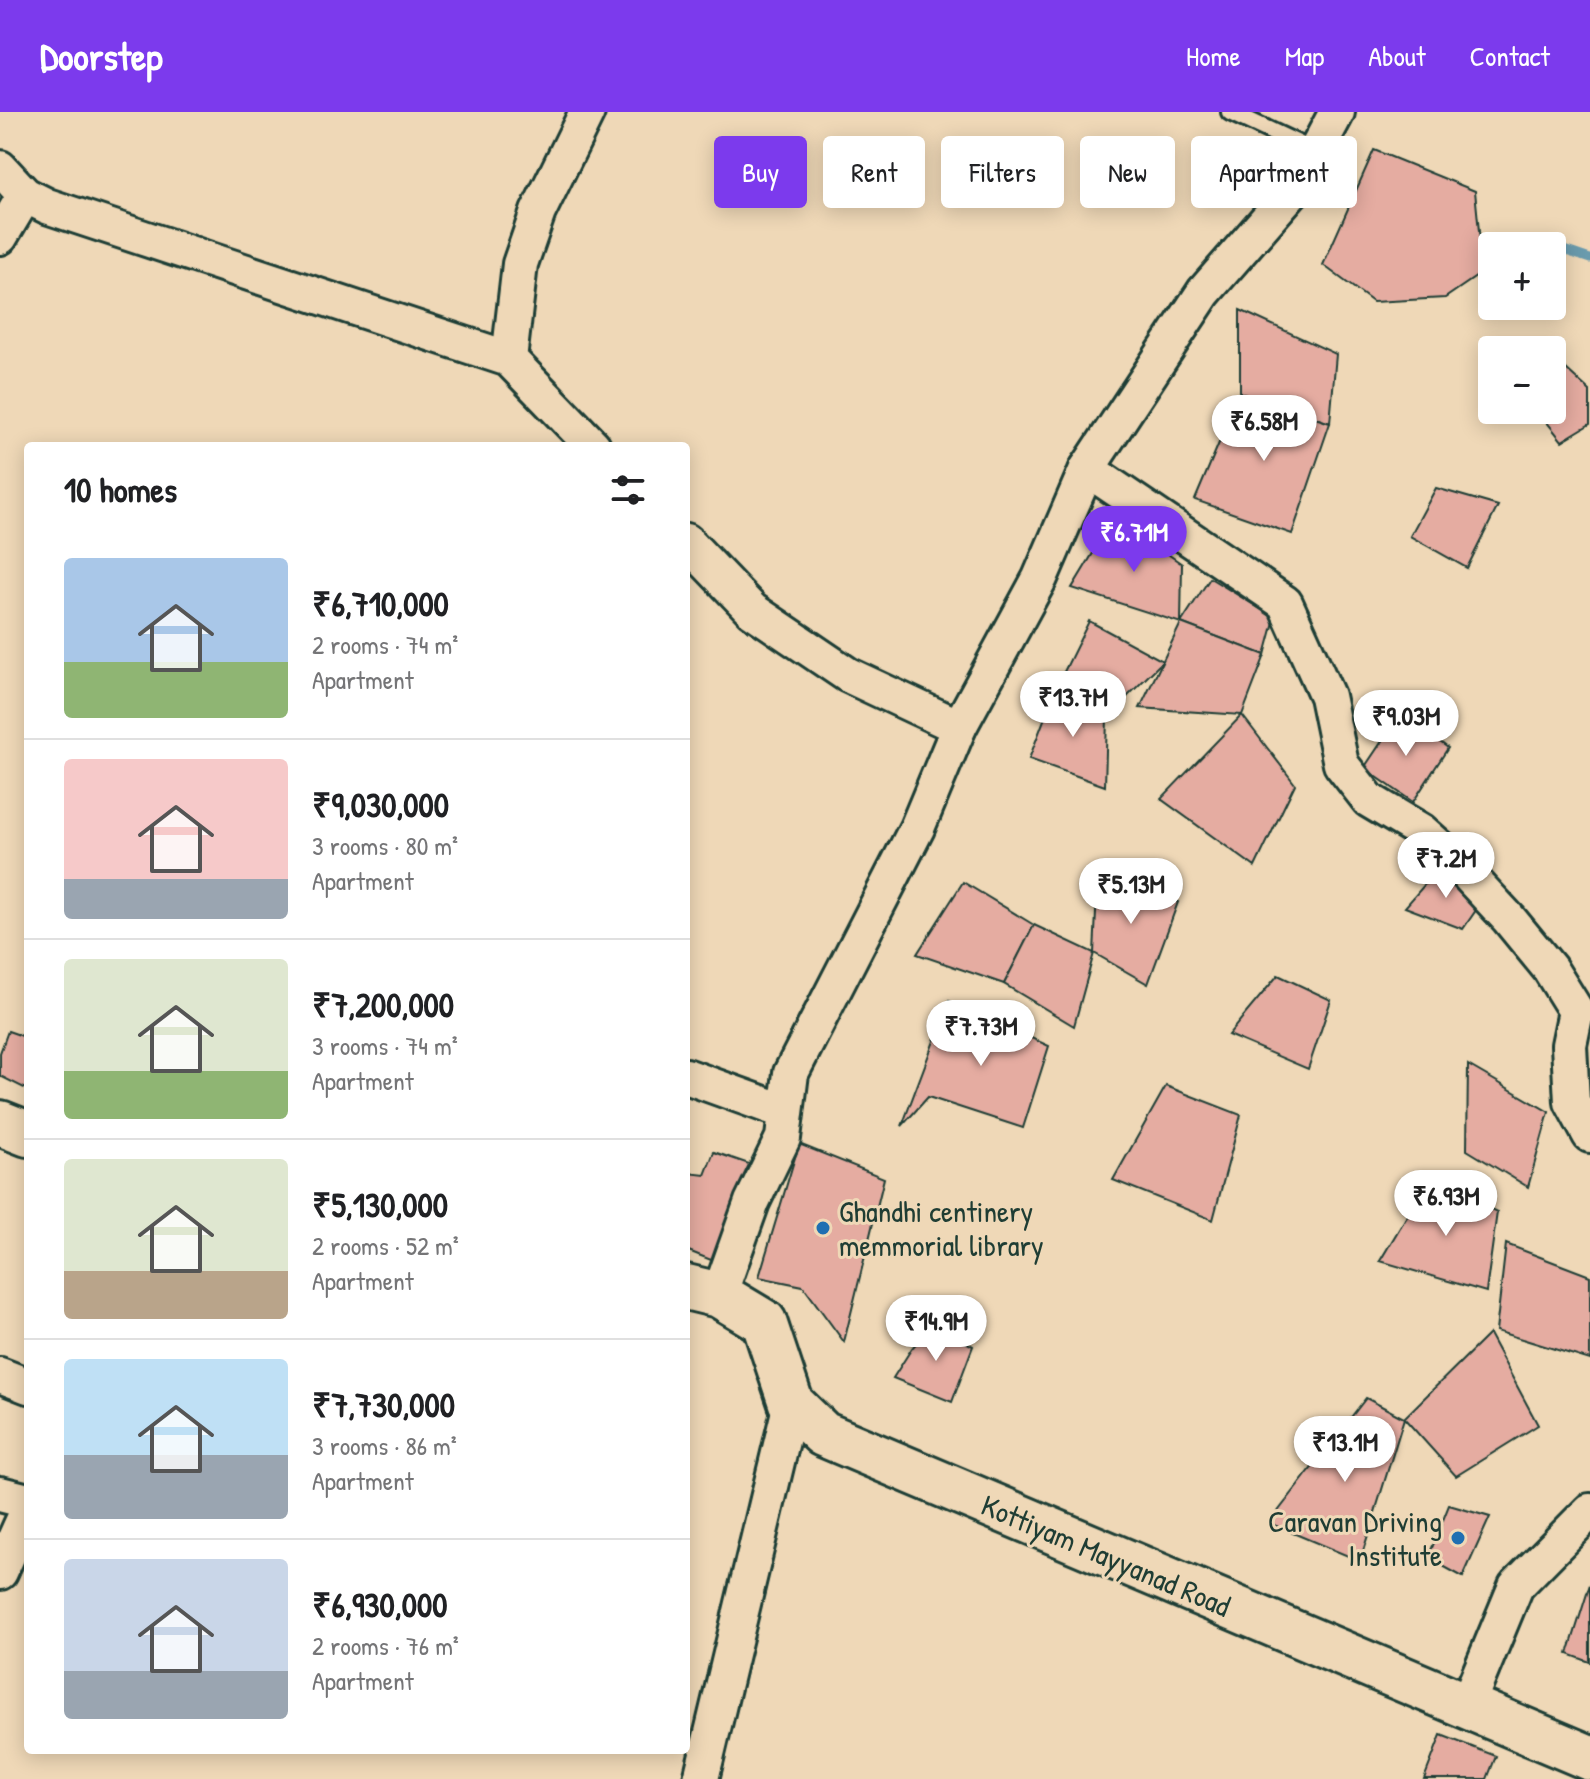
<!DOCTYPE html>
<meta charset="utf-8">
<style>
:root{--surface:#fff;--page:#f6f6f6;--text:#202124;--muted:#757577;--line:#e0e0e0;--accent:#7c3aed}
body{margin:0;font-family:"Patrick Hand",sans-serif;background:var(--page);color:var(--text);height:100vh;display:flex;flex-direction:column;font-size:30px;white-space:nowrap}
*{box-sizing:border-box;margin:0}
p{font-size:26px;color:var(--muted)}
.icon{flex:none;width:44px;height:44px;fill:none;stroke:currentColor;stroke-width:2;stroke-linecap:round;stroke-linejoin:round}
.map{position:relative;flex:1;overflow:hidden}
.sheet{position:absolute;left:24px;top:330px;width:666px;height:1312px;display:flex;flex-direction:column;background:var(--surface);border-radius:8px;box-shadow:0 4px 20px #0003}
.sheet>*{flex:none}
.hud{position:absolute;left:714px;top:24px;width:756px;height:72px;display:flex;gap:16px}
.buttons{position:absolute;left:1478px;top:120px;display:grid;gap:16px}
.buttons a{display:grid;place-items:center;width:88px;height:88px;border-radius:8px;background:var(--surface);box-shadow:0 4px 20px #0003;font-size:40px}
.price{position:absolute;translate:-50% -68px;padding:0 18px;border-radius:28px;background:#fff;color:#222;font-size:26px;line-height:52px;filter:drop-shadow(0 2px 4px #0008)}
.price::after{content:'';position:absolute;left:50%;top:48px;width:24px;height:18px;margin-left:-12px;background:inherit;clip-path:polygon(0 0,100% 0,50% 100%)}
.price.active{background:var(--accent);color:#fff}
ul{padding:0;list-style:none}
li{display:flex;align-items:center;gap:24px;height:200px;padding:0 40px}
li+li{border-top:2px solid var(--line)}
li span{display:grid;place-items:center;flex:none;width:224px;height:160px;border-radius:8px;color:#555}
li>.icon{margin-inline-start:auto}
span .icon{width:96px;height:96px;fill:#fffc;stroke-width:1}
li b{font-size:34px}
h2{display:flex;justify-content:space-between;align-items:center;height:96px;padding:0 40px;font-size:34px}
.chip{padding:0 28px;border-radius:8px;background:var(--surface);box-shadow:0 4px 20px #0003;font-size:28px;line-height:72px}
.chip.active{background:var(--accent);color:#fff}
header{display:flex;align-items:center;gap:48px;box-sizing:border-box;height:112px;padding:0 40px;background:var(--accent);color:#fff}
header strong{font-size:38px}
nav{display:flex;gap:44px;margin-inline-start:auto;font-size:28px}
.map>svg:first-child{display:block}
</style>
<header>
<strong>Doorstep</strong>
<nav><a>Home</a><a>Map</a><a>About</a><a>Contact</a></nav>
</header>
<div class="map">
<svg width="1590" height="1667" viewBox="0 0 1590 1667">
<rect width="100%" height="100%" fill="#efd8b7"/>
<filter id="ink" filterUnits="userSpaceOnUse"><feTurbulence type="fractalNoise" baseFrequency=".0125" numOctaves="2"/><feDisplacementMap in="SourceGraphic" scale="16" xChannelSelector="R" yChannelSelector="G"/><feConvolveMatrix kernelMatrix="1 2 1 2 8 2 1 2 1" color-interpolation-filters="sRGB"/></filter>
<g filter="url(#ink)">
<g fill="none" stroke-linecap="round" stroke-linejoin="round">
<!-- stream -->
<g stroke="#6b9bad" stroke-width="9">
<path d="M1522 134 1539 130 1551 134"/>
<path d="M1552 134 1590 147"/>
</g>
</g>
<!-- building -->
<g fill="#e5aca1" stroke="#1f3d34" stroke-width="2">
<path d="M1374 38 1475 79 1483 160 1445 186 1373 190 1323 153Z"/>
<path d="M1240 198 1336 242 1330 311 1240 281Z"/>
<path d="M1552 244 1590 279V312L1562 329 1537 298H1552Z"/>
<path d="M1240 281 1330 311 1292 422 1195 388Z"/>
<path d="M1436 376 1498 394 1467 456 1410 424Z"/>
<path d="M1115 405 1182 452 1181 511 1072 476Z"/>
<path d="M1210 466 1275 506 1265 543 1181 511Z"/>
<path d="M1089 509 1163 549 1107 605 1057 574Z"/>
<path d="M1181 511 1265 543 1242 603 1140 596Z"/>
<path d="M1057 574 1107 605 1105 674 1029 647Z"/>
<path d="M1401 601 1448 636 1413 690 1364 656Z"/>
<path d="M1242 603 1295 672 1255 755 1161 687Z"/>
<path d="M1439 756 1483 788 1463 817 1405 795Z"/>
<path d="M1098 760 1178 790 1148 872 1094 841Z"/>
<path d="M963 770 1034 813 1004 872 917 842Z"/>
<path d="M1034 813 1094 841 1074 914 1004 872Z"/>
<path d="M1278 863 1331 888 1308 957 1228 923Z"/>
<path d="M949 889 1049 934 1023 1016 928 985 902 1014Z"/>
<path d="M8 919 28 926V978L0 964V941Z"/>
<path d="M1468 953 1549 1000 1528 1075 1467 1038Z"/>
<path d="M1166 974 1241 1003 1213 1108 1113 1068Z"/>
<path d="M799 1032 884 1066 844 1230 803 1174 759 1165Z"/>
<path d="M714 1040 758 1055 721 1152 686 1138V1070L689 1061 705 1063Z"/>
<path d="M1429 1067 1497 1100 1486 1180 1380 1149Z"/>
<path d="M1506 1132 1590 1164V1248L1496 1219Z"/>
<path d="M933 1212 973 1234 952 1290 893 1266 912 1236Z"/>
<path d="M1489 1222 1538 1313 1456 1364 1404 1306Z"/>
<path d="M1366 1286 1404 1306 1360 1449 1269 1411Z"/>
<path d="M1449 1393 1490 1405 1463 1465 1428 1446Z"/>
<path d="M1590 1472V1550L1568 1542Z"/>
<path d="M1441 1623 1496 1644 1487 1667H1424Z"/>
</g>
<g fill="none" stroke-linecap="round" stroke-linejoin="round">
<!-- lane casing -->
<g stroke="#1f3d34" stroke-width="22">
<path id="lane" d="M1230 0 1315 40"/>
</g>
<!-- street casing -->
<g stroke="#1f3d34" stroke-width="40">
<g id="street">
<path d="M0 56 25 83 47 94 509 247 593 334"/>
<path d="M0 125 25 83"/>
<path d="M509 247 520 152 538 100 587 0"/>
<path d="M1087 357 1285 491 1327 584 1341 652 1369 688 1421 719 1458 752 1509 807 1550 857 1576 899 1569 933 1572 990 1590 1023"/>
<path d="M686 429 752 498 848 563 959 615"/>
<path d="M686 964 786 1000"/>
<path d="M719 1183 752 1090 783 1026 791 961 917 716 959 615 1040 466 1087 357 1204 180 1299 71 1337 0"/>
<path d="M0 1263 28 1274"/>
<path d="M0 1382 28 1389"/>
<path d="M0 1460 28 1398"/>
<path d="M1466 1595 1516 1474 1590 1399"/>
<path d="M701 1667 791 1291"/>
</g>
</g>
<!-- secondary casing -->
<g stroke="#1f3d34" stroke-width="50">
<g id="secondary">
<path d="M0 1011 28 1022"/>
<path d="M686 1175 719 1183 764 1210 791 1291 823 1322 1590 1646"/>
</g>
</g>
<!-- lane -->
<use href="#lane" stroke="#efd8b7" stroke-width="16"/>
<!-- street -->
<use href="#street" stroke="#efd8b7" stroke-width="34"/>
<!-- secondary -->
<use href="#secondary" stroke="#efd8b7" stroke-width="44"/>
</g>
</g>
<!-- markers -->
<g fill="#1f6fb2" stroke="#efd8b7" stroke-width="3">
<circle cx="823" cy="1116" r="8"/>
<circle cx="1458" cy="1426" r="8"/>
</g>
<g text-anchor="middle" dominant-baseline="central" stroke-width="6" stroke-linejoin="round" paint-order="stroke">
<!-- poi labels -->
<g font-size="30" fill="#1f3d34" stroke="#efd8b7" text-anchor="start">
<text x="839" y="1099">Ghandhi centinery<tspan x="839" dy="34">memmorial library</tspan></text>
<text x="1442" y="1409" text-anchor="end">Caravan Driving<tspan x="1442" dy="34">Institute</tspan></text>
</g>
<!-- street labels -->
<g font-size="30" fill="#1f3d34" stroke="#efd8b7">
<text transform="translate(1106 1443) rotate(23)">Kottiyam Mayyanad Road</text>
</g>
</g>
</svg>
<div class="buttons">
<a>+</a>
<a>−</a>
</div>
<b class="price" style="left:1264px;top:351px">₹6.58M</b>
<b class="price active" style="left:1134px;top:462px">₹6.71M</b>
<b class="price" style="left:1073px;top:627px">₹13.7M</b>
<b class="price" style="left:1406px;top:646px">₹9.03M</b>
<b class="price" style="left:1446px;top:788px">₹7.2M</b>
<b class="price" style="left:1131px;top:814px">₹5.13M</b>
<b class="price" style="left:981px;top:956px">₹7.73M</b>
<b class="price" style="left:1446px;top:1126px">₹6.93M</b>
<b class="price" style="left:936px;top:1251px">₹14.9M</b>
<b class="price" style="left:1345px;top:1372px">₹13.1M</b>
<div class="hud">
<a class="chip active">Buy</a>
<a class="chip">Rent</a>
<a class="chip">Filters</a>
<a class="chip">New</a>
<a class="chip">Apartment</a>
</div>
<section class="sheet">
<h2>10 homes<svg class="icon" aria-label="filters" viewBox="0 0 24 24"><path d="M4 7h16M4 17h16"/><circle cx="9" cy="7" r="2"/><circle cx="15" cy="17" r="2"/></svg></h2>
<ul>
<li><span style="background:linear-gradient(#a9c7e8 65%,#8fb573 0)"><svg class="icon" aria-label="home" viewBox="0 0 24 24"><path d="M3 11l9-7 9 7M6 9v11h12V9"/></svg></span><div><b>₹6,710,000</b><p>2 rooms · 74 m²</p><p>Apartment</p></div></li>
<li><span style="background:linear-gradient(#f6c9c9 75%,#9aa5b1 0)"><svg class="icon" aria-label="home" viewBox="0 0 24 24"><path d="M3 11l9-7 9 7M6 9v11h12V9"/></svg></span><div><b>₹9,030,000</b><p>3 rooms · 80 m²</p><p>Apartment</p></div></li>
<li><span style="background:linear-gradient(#dfe7d0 70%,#8fb573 0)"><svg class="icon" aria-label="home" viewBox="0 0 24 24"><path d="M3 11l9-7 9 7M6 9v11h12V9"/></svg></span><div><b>₹7,200,000</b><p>3 rooms · 74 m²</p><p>Apartment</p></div></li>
<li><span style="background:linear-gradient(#dfe7d0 70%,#b9a48a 0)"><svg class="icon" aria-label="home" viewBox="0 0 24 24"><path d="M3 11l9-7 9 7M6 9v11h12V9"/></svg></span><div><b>₹5,130,000</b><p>2 rooms · 52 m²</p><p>Apartment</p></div></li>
<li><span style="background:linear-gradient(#bfe0f5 60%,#9aa5b1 0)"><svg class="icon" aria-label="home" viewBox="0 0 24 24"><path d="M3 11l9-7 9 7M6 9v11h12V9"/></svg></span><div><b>₹7,730,000</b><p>3 rooms · 86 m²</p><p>Apartment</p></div></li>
<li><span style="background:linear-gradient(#c9d6e8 70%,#9aa5b1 0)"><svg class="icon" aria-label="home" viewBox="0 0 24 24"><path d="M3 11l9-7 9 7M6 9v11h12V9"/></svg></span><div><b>₹6,930,000</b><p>2 rooms · 76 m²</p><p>Apartment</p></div></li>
</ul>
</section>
</div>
